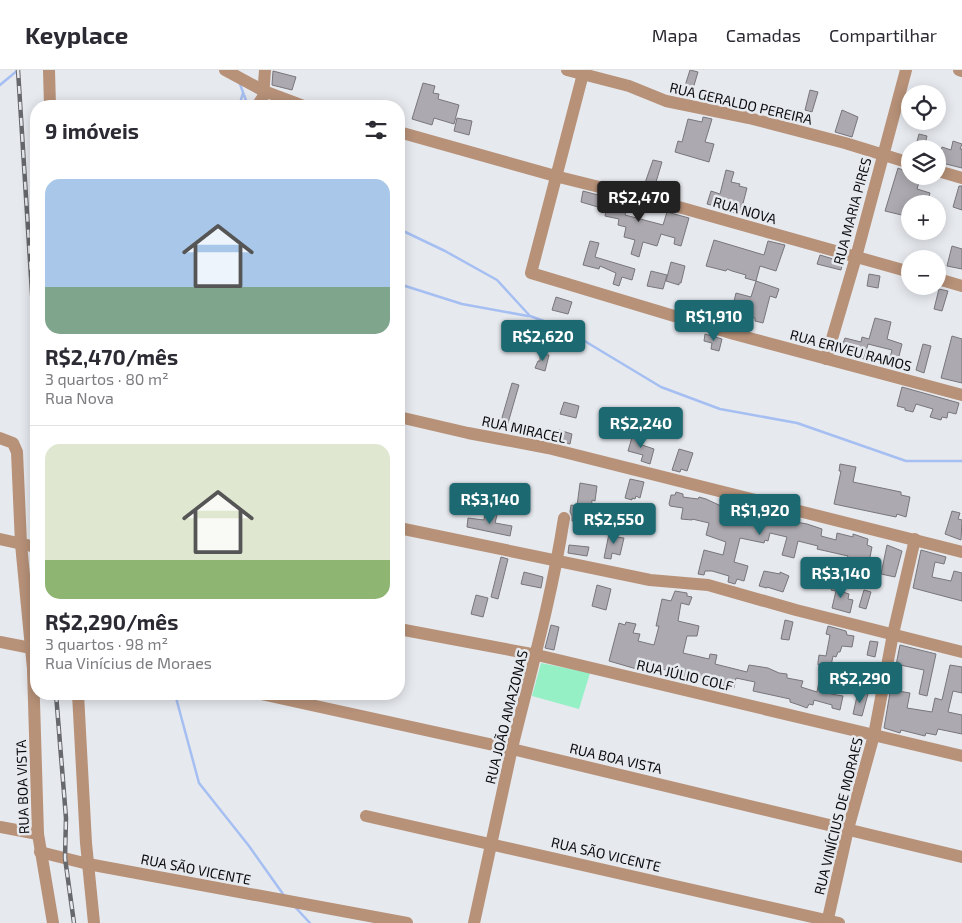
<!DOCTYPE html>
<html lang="pt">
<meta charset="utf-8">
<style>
:root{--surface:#fff;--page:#f7f7f7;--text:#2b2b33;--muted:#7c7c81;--line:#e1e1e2;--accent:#1d6971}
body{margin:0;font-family:"Exo 2",sans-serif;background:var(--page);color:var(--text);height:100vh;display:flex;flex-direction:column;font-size:19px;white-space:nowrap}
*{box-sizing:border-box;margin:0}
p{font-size:16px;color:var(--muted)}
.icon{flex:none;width:28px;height:28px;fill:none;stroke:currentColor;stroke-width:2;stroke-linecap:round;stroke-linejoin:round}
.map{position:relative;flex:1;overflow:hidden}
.side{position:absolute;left:30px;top:30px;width:375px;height:600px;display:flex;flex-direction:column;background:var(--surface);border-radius:20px;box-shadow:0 2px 12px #0003}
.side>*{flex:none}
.buttons{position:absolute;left:901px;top:15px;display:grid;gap:10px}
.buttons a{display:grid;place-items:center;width:45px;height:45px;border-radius:50%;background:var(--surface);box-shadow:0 2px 12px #0003;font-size:25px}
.price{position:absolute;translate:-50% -42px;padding:0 11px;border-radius:5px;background:var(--accent);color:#fff;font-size:16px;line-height:32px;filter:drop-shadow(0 1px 2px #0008)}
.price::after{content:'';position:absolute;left:50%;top:30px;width:15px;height:11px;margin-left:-8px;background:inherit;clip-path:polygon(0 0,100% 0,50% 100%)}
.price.current{background:#222;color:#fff}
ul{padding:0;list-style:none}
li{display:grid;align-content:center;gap:10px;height:265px;padding:0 15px}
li+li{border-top:1px solid var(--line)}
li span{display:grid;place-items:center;height:155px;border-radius:15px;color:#555}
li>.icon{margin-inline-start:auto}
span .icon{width:90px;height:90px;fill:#fffc;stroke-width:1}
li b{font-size:21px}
h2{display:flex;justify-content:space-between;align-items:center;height:60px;padding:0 15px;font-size:21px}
header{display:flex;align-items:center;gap:30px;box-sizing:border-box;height:70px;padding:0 25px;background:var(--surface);border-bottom:1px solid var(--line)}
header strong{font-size:24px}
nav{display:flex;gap:28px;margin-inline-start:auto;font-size:18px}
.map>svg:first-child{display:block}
</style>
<header>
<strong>Keyplace</strong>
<nav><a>Mapa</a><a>Camadas</a><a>Compartilhar</a></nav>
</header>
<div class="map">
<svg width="962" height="853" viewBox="0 0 962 853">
<rect width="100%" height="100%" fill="#e6e9ee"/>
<!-- green -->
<path fill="#95f0c6" d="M541 593 590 603 579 639 532 626Z"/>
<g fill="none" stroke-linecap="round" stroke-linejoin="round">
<!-- stream -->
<g stroke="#a6bff2" stroke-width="2.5">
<path d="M240 14 248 36"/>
<path d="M0 15 18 0"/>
<path d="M239 36 243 23"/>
<path d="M399 159 445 181 497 210 530 246 563 258 661 317 720 339 797 353 906 391H962"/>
<path d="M399 214 462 234 528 246"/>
<path d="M175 624 199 713 249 776 283 824"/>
<path d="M296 838 310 853"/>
</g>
</g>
<!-- building -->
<g fill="#acaab0" stroke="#78767b">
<path d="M690 0 698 2 692 22 684 19Z"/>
<path d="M273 1 296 7 292 20 272 15Z"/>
<path d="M423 13 435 16 433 23 439 24 438 29 459 35 454 54 434 48 432 55 412 49Z"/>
<path d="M810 20 818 22 812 42 805 40Z"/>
<path d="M842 40 858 47 852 67 835 62Z"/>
<path d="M703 47 712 49 705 72 714 74 709 92 675 82 678 71 682 72 688 49 702 52Z"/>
<path d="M457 48 472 51 469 65 454 61Z"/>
<path d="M919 64 927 66 924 79H915Z"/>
<path d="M953 71 962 74 960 79H962V98L938 92 942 77 951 80Z"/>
<path d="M653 90 662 92 656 112 659 113 656 123 649 121 652 113H645Z"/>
<path d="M898 98 910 103V106H921L917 119 930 123 927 134H910V147L885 141Z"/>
<path d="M726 100 734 102 731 112 740 114 739 116 747 118 740 145 732 142 733 137 716 132 715 136 707 134 711 121 720 124Z"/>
<path d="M959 116H962V140L953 137Z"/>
<path d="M583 121 628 133 625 145 663 155 667 142 689 148 681 176 674 174 675 168 661 164 657 176 643 172 639 187 631 184 635 170 624 167 626 157 618 155 619 149 605 146 606 141 598 139V137L581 132Z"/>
<path d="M714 170 764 185 768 171 785 175 776 201 760 196 756 211 745 208 746 205 732 201 727 199 726 201 706 196Z"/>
<path d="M590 171 599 173 595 187 635 199 632 210 622 207 619 216 613 214 616 203 600 196 599 199 583 195Z"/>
<path d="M952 176 962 179V199L947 196Z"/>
<path d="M820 185 843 192 841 200 817 194Z"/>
<path d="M671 192 685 196 681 213H679V215L666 211Z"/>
<path d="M651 201 667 205 663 219 647 216Z"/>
<path d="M869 204 880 206 878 218 867 216Z"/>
<path d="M756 211 779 219 776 228 770 226 763 253 755 251V248L747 246 748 244 732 240 736 223 751 227Z"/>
<path d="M939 219 948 221 942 241 934 239Z"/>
<path d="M556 227 572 232 568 244 552 240Z"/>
<path d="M875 248 891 252 887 269 902 274 898 290 890 288 892 280 868 274 864 289 842 283 840 281 845 268 861 272 862 267 869 269Z"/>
<path d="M705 264 722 269 719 281 711 279 712 273 704 271Z"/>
<path d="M952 266 962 269V313L941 308Z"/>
<path d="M923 274 931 276 924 303 916 300Z"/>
<path d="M540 284 549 285 545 301 535 298 538 291H540Z"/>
<path d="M512 313 519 315 506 360 499 358Z"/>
<path d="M902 317 959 333 956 344 948 342 947 348 942 347 941 350 930 347 933 339 916 334 913 342 905 340V338L897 336Z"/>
<path d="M564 332 579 336 576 348 560 344Z"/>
<path d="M559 360 572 364 570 374 556 370Z"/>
<path d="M633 364 641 366 639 374 654 379 650 394 641 391 643 385 628 381Z"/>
<path d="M679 379 693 383 687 401 681 399 680 402 672 400Z"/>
<path d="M840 394 856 397 853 412 901 422V425L910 427 906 447 897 444 896 447 834 434 841 401H839Z"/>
<path d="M630 409 644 412 640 428 636 426 635 429 632 428V430L625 428Z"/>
<path d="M580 413 597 416 595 431 592 430 591 444H594L593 454 572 451V446L570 442 571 435 577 436Z"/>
<path d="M676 422 683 424V427L690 428 698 429 699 427 706 429 721 436 729 437V436L752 442 753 438 768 442 767 444 774 446V449L790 453 791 451 807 454 822 459 821 466 836 470 837 463 853 467V464L868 469 867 475 872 477 869 492 863 491 860 506 851 504 855 490 847 488 848 486 817 479 818 476 798 471 794 488 782 485 787 467 770 463 768 471 765 470 764 473 740 468 734 492 748 496 744 511 737 509 735 514 728 512 729 506 712 501H705L704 505 698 504 704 480 723 485 726 472 706 465 709 453 692 449V450L681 449 683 438 670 436 669 434 671 425H675Z"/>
<path d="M952 441 960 443 958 449 962 450 961 470 945 464Z"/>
<path d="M485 443 497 445 495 453 512 456 510 466 467 457 468 448 484 450Z"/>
<path d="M610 459 617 461 616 467 624 468 620 485 612 483 611 489 604 488Z"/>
<path d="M569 475 589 477 587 486 568 483Z"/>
<path d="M887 475 902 481 895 507 881 504Z"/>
<path d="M921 480 946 487 944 494 935 492 932 507 951 511 954 501 962 503V531L913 518Z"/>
<path d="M501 487 508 489 498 529 491 527Z"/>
<path d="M764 501 780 504V502L789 506 783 522 767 517V518L759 516Z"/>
<path d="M524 502 543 507 541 518 521 514Z"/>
<path d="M833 512 844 514 843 522 849 524 848 529 853 530 850 543 832 538 836 521 831 520Z"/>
<path d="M597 515 611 519 606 540 592 536Z"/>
<path d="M864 520 871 522 866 539 859 537Z"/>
<path d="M675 521 687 523V526L692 527 689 535 681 533 678 551 699 556 697 566H687L683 583 709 589 710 584 717 585 715 594 747 602 749 595 768 598 779 603 787 604V608L803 611 801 617 817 622 822 596 818 595V592L819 585 826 586 830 565 826 564 828 556 846 561 847 565 854 566 852 577 842 576 840 582H838L836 587 833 586 828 610 834 611 831 624 843 626 840 640 832 638V635L814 630 813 635 809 634 807 638 799 635 790 632V629L753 621 755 612 736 608 734 618 720 615V617L712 615 713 611 689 606 688 610 681 608V605L644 593 643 596H641L640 600 609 591 619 553 625 555 626 552 636 554 633 563 640 564 638 571 654 575 659 556H656L662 529 671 531Z"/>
<path d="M476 525 488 528 483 547 471 544Z"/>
<path d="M785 550 793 552 789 570 781 569Z"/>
<path d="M551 555 559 557 554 580 545 578Z"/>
<path d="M870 571 878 572 875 587 867 585Z"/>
<path d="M900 575 936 584 927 626 919 624 924 600 900 595 899 601 895 600Z"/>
<path d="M950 595 962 597V623L953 621 948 642 962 645V664L938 659 936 665 926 663 925 666 901 660 900 663 884 658 891 617 899 619 898 621 910 623 907 638 932 642 935 628 942 630Z"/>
<path d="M858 622 868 624 862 646 853 644Z"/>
</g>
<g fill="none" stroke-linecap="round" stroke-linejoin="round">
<!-- minor -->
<g stroke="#b79178" stroke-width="12">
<path d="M49 0 50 36"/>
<path d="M225 0 264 21 304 36"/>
<path d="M567 0 629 16 666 31 749 48 845 73 910 93"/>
<path d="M584 0 531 203 734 264 962 325"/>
<path d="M959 0 962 1"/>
<path d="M257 36 263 27 265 0"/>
<path d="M399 62 559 107 668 134 910 202"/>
<path d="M938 101 962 108"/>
<path d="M938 209 962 216"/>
<path d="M826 289 856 187 906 0"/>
<path d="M399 347 468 363 548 378 962 482"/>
<path d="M0 368 13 373 17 382 21 474 33 599 38 764 53 853"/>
<path d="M399 458 650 510 708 515 796 540 962 582"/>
<path d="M0 469 36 477"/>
<path d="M399 559 537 585 962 686"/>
<path d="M0 572 36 579"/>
<path d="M78 624 86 773 94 853"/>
<path d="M261 624 512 679 962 787"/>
<path d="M366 746 839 853"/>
<path d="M0 757 38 764"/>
<path d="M40 782 88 794 407 853"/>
<path d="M474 853C487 795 499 736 512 678 531 601 552 526 564 448"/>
<path d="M827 853 848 759 874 665 893 564 915 469"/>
</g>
<!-- rail casing -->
<g stroke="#67686c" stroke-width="4.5">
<g id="rail">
<path d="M18 0 36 286"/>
<path d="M56 624 66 748 65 788 74 853"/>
</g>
</g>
<!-- rail -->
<use href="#rail" stroke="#e6e9ee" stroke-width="2.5" stroke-dasharray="8" stroke-linecap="butt"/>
</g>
<g text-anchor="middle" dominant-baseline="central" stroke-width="5" stroke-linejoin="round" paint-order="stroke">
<!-- street labels -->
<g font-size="14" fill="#0a0b0d" stroke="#e6e9ee">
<text transform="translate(741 33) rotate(13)">RUA GERALDO PEREIRA</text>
<text transform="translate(745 140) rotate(16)">RUA NOVA</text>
<text transform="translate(852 141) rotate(-75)">RUA MARIA PIRES</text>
<text transform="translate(851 280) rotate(15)">RUA ERIVEU RAMOS</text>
<text transform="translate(524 359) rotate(12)">RUA MIRACEL</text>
<text transform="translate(685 605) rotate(13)">RUA JÚLIO COLF</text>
<text transform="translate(506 647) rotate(-76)">RUA JOÃO AMAZONAS</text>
<text transform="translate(616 688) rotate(13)">RUA BOA VISTA</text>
<text transform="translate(22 717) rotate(-92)">RUA BOA VISTA</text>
<text transform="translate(838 746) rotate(-76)">RUA VINÍCIUS DE MORAES</text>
<text transform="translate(606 784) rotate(13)">RUA SÃO VICENTE</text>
<text transform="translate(196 799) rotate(11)">RUA SÃO VICENTE</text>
</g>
</g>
</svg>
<div class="buttons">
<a><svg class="icon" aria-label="locate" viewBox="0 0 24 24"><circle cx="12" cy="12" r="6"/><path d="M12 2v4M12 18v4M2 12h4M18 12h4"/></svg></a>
<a><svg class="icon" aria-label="layers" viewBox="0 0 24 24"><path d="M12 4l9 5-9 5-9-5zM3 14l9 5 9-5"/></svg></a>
<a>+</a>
<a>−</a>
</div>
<b class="price current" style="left:639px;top:153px">R$2,470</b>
<b class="price" style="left:714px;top:272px">R$1,910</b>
<b class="price" style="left:543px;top:292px">R$2,620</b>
<b class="price" style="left:641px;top:379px">R$2,240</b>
<b class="price" style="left:490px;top:455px">R$3,140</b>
<b class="price" style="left:760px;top:466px">R$1,920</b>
<b class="price" style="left:614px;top:475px">R$2,550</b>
<b class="price" style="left:841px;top:529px">R$3,140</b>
<b class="price" style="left:860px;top:634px">R$2,290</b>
<section class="side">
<h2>9 imóveis<svg class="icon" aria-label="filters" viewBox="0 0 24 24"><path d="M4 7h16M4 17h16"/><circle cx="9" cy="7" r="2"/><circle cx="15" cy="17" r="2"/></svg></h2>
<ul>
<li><span style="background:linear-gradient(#a9c7e8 70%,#7fa58c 0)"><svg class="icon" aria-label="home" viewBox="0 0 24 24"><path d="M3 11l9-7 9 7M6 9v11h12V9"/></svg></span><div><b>R$2,470/mês</b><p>3 quartos · 80 m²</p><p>Rua Nova</p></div></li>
<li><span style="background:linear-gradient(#dfe7d0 75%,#8fb573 0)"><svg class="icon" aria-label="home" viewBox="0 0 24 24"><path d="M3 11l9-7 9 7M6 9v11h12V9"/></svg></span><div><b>R$2,290/mês</b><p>3 quartos · 98 m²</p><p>Rua Vinícius de Moraes</p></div></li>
</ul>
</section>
</div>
